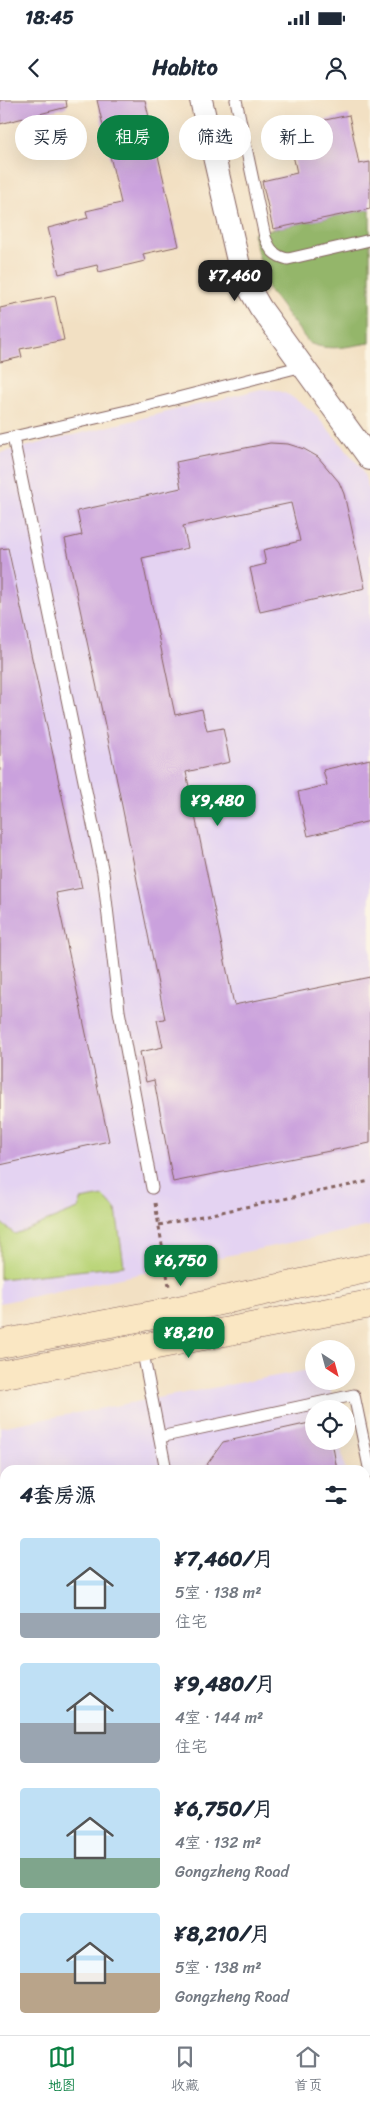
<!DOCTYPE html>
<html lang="zh">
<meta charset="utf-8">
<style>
:root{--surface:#fff;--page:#f6f6f7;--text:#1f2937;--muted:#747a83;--line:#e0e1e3;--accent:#0b8043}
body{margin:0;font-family:Sriracha,"LXGW WenKai TC",sans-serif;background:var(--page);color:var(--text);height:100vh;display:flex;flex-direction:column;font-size:19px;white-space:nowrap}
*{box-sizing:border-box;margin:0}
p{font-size:16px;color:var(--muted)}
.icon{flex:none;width:28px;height:28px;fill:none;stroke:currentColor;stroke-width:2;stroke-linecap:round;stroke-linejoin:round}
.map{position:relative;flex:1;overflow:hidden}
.details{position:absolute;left:0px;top:1365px;width:370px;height:570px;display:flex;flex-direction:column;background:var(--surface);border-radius:15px 15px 0 0;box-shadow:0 5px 20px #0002}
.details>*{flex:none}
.banner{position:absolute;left:15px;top:15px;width:340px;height:45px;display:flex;gap:10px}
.needle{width:32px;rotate:144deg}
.tools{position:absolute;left:305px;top:1240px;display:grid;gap:10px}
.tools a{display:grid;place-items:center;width:50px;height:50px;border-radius:50%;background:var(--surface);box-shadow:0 5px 20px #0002;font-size:25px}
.price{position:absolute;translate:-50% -42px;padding:0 11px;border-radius:10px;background:var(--accent);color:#fff;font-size:16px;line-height:32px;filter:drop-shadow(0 1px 2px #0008)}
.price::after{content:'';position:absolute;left:50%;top:30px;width:15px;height:11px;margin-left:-8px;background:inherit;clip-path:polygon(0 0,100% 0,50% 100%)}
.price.current{background:#222;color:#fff}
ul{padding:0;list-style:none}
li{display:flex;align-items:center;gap:15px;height:125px;padding:0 20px}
li span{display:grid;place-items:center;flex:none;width:140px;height:100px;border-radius:5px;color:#555}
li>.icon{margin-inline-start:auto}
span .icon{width:60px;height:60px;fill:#fffc;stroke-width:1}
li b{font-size:21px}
h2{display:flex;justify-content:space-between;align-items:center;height:60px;padding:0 20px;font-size:21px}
.tag{padding:0 18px;border-radius:22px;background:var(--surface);box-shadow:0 5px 20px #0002;font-size:18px;line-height:45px}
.tag.current{background:var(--accent);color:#fff}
.status{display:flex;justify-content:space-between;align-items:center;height:35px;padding:0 25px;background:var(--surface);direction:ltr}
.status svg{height:14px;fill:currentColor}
header{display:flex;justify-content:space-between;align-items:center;height:65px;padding:0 20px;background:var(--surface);font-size:22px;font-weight:700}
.menu{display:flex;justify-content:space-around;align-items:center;height:70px;border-top:1px solid var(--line);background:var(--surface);font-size:14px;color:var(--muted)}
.menu a{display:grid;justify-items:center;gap:2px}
.menu .current{color:var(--accent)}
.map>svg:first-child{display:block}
</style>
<div class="status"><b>18:45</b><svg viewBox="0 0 49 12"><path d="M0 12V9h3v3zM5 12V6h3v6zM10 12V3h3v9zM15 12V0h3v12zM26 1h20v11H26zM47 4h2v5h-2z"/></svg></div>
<header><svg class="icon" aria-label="back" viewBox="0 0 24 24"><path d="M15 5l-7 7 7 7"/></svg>Habito<svg class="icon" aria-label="person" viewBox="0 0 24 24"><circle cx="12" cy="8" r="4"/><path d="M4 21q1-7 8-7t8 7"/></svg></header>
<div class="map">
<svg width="370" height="1935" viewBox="0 0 370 1935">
<rect width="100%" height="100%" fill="#fcf5e5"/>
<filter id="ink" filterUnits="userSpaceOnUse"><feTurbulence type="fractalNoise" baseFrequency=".02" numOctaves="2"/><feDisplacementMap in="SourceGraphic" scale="10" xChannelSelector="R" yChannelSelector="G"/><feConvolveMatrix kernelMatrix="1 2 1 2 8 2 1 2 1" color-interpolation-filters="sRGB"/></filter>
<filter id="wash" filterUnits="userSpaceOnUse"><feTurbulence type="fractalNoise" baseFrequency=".0096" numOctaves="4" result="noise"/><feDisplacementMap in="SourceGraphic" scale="20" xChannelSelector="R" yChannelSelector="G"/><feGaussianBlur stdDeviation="1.12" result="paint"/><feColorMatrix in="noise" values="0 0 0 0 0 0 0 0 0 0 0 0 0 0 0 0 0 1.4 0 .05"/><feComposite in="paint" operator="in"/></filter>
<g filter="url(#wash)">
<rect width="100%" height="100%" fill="#f2e0c3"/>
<!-- built -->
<g fill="#e4d3f2">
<path d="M261 289 276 290 289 295 313 312 359 365 365 377 370 396V1126L0 1203V353Z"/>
<path d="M314 1269V1281H329L334 1309H314V1341H340L345 1370H5V1758L0 1759V1327Z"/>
</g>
<!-- green -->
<g fill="#bbd57a" stroke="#827a52">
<path d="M103 1096 116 1110 124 1166 0 1179V1122L15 1134 78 1109 81 1100Z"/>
<path d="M370 1502V1633L365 1638V1503Z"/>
</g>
<!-- forest -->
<path fill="#94b66a" stroke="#6f6a4a" d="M370 109V243C348 246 331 252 309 243L266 186 253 133Z"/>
<g id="blocks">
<!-- building -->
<g fill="#caa1dd">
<path d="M0 0H66L67 7 0 24Z"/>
<path d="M97 0H145L179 146 143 154 145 161 99 172 97 165 59 174 48 128 88 118 86 111 121 103Z"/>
<path d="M349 15 359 64 370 62V109L273 129 262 81 297 73 287 28Z"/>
<path d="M55 196 64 240 20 249 22 257 0 262V208Z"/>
<path d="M270 343 288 344 304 349 318 357 339 382 344 394 365 488 260 512 250 468 266 464 263 450 300 441 291 403 183 426 188 448 142 458 175 615 202 609 207 631 223 628 230 662 186 672 234 905 370 877V1043L173 1082 154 980 146 982 140 952 163 947 157 920 165 919 118 686 65 439 82 435 77 411 181 388 176 362Z"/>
<path d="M8 448 82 788 56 793 109 1041 0 1065V449Z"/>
<path d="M370 659V721L308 736 298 692 327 685 323 670Z"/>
<path d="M314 1322V1341H332L337 1370H203L223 1342Z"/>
</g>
</g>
</g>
<g filter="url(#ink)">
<use href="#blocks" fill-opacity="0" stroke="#856360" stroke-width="1"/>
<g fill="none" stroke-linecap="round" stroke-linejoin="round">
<!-- service casing -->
<g stroke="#856360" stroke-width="13">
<g id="service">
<path d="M236 0 265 137C270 150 274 156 288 159L370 140"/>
<path d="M13 337 103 773 119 911 152 1088"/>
<path d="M0 340 131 310 303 266"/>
<path d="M142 1248 166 1370"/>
<path d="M160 1337 354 1295 370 1372"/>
<path d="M365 1482 370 1481"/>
</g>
</g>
<!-- minor casing -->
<g stroke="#856360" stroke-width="24">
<g id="minor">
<path d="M201 0 241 174 260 207 370 359"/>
<path d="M365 1663 370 1658"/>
<path d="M0 1849 5 1848"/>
</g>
</g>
<!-- secondary casing -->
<g stroke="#856360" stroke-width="29">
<g id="secondary">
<path d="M0 1244 174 1211 370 1168"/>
<path d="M0 1275 370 1204"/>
</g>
</g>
<!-- path -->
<g stroke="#856360" stroke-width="3" stroke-dasharray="4 4" stroke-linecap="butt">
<path d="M155 1103 169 1186"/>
<path d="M159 1125 370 1081"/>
</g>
<!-- service -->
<use href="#service" stroke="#fff" stroke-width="11"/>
<!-- minor -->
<use href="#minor" stroke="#fff" stroke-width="22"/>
<!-- secondary -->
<use href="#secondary" stroke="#fae7c3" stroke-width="28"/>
</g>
</g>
</svg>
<div class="tools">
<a><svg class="needle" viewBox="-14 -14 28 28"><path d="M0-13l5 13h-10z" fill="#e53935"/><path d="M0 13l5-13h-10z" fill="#747a83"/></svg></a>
<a><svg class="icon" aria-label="locate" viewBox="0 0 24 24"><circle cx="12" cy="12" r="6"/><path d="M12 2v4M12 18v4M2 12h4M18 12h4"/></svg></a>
</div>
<b class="price current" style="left:235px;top:202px">¥7,460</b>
<b class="price" style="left:218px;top:727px">¥9,480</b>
<b class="price" style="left:181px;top:1187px">¥6,750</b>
<b class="price" style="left:189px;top:1259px">¥8,210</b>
<div class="banner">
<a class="tag">买房</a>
<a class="tag current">租房</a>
<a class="tag">筛选</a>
<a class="tag">新上</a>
</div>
<section class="details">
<h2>4套房源<svg class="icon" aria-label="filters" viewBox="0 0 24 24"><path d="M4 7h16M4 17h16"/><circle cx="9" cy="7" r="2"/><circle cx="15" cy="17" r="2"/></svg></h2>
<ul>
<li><span style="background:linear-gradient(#bfe0f5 75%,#9aa5b1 0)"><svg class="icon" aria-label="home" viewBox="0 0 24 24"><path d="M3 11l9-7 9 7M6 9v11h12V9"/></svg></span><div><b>¥7,460/月</b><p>5室 · 138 m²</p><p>住宅</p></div></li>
<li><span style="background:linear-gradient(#bfe0f5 60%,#9aa5b1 0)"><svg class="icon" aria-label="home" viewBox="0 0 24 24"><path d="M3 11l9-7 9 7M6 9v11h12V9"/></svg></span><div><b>¥9,480/月</b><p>4室 · 144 m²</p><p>住宅</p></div></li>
<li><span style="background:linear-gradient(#bfe0f5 70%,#7fa58c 0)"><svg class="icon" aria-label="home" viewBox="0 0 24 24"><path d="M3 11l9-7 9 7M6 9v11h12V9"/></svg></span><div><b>¥6,750/月</b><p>4室 · 132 m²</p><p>Gongzheng Road</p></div></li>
<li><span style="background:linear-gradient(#bfe0f5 60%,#b9a48a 0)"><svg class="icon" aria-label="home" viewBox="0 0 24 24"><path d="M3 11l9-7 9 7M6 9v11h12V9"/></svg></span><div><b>¥8,210/月</b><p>5室 · 138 m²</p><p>Gongzheng Road</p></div></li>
</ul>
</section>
</div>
<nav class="menu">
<a class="current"><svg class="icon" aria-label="map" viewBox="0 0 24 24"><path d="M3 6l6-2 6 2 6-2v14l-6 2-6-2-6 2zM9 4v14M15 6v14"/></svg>地图</a>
<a><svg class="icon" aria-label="saved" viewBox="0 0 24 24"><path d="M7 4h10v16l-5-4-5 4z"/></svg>收藏</a>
<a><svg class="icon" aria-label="home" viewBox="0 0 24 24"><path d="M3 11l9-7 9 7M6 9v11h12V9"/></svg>首页</a>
</nav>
